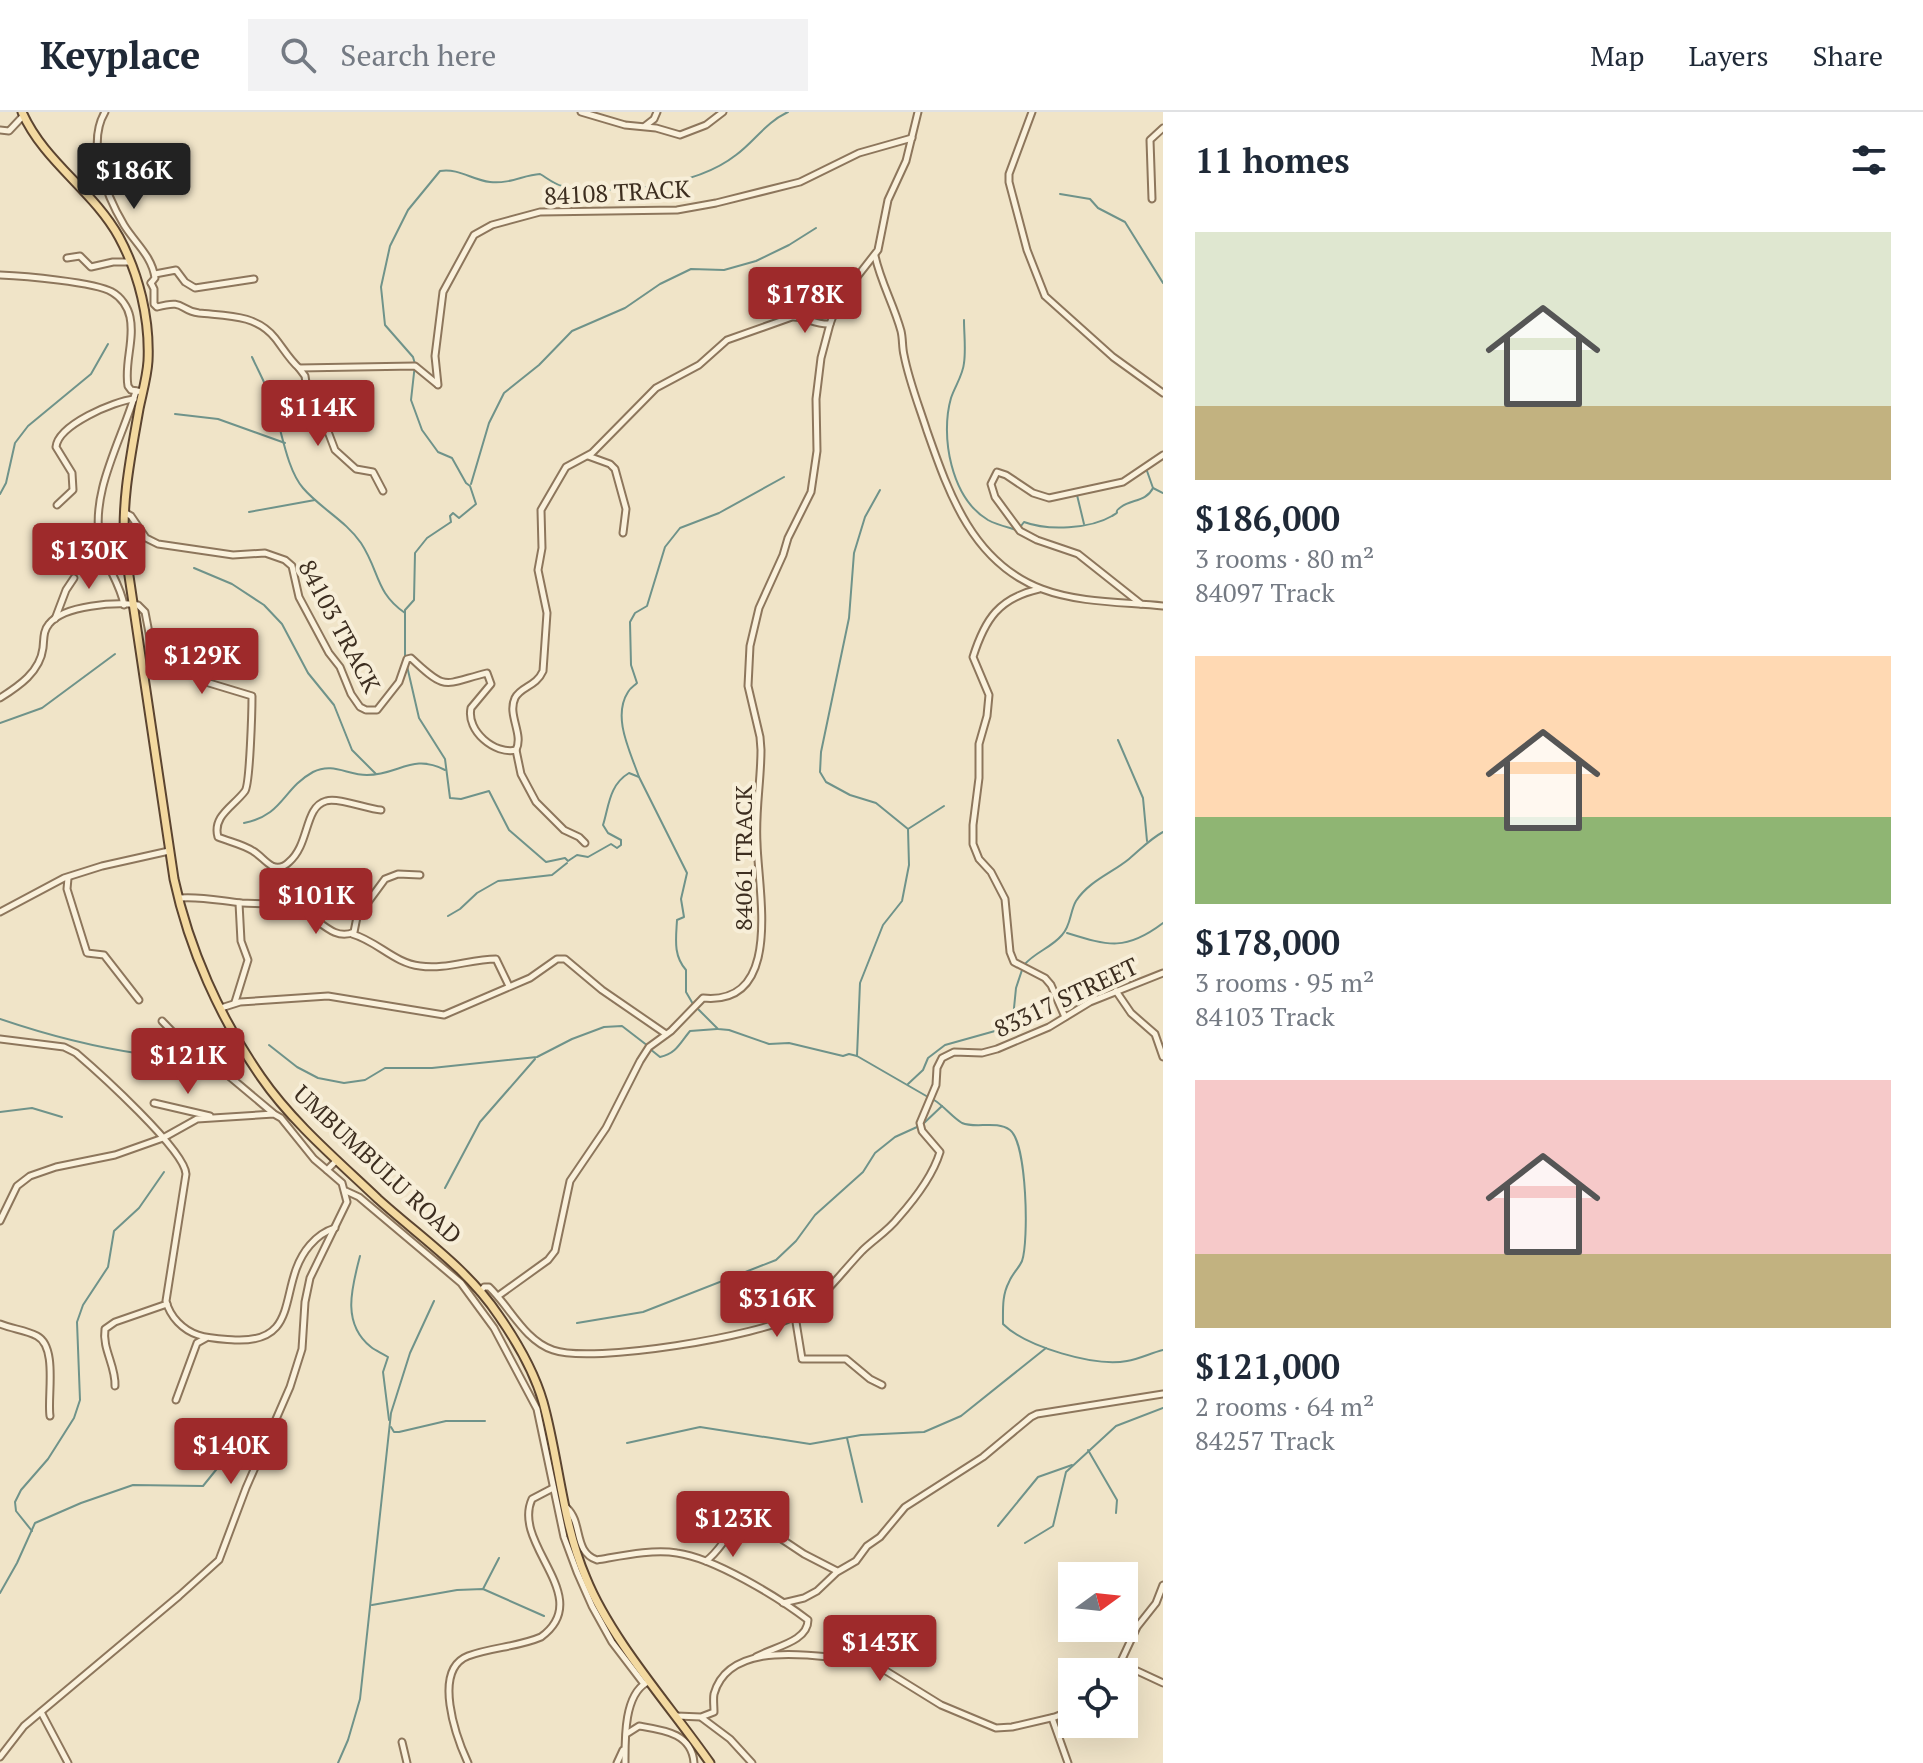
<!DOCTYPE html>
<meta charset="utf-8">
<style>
:root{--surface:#fff;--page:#f2f2f3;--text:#1f2937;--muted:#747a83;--line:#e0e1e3;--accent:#9e2a2b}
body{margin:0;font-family:"PT Serif",serif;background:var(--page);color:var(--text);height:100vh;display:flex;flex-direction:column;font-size:30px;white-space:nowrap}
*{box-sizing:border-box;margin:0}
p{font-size:26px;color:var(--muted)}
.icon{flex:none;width:44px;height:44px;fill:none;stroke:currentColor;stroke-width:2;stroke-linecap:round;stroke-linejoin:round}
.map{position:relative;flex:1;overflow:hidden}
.sheet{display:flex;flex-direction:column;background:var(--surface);width:760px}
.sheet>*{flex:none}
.needle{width:52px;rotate:75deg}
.tools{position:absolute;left:1058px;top:1450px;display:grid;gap:16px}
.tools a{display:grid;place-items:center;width:80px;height:80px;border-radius:0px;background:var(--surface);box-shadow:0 8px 32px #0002;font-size:40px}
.price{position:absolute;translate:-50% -68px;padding:0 18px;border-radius:8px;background:var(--accent);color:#fff;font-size:26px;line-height:52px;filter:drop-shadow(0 2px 4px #0008)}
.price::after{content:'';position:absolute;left:50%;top:48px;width:24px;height:18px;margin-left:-12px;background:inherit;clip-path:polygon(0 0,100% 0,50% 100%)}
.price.active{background:#222;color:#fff}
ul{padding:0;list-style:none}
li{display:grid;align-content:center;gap:16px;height:424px;padding:0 32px}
li span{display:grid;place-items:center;height:248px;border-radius:0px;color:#555}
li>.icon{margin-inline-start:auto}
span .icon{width:144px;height:144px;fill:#fffc;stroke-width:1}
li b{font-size:34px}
h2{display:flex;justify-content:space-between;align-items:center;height:96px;padding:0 32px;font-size:34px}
header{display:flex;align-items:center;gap:48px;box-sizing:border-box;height:112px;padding:0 40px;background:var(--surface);border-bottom:2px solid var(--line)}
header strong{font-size:38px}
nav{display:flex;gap:44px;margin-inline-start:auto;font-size:28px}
.search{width:560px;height:72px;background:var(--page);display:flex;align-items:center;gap:20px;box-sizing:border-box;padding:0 28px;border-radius:0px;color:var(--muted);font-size:30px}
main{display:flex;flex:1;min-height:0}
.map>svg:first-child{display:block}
</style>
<header>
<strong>Keyplace</strong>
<div class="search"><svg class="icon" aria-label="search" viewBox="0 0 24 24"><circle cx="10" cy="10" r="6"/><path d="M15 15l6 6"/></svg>Search here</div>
<nav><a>Map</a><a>Layers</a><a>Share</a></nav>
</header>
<main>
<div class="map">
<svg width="1163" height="1651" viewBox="0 0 1163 1651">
<rect width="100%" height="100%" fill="#f0e4c8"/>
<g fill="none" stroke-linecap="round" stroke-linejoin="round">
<!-- stream -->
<g stroke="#6f938a" stroke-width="2">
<path d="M1060 82 1090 87 1098 96 1125 110 1163 171"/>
<path d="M964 208C964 222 966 237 964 251 963 263 955 274 951 286 940 324 951 386 988 408 997 413 1007 415 1017 418"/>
<path d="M252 245C258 258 265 271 270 284 281 311 285 355 303 376 320 396 346 409 361 431 380 460 375 480 405 501"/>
<path d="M175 302 218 307 285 331"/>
<path d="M1147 359 1153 376"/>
<path d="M471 372 489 311 504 281 539 253 572 219 625 196 660 172 691 157 724 158 756 149 789 133 816 116"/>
<path d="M0 382 6 371 15 331 28 314 91 262 108 232"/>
<path d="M1077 383 1084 412"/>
<path d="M249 400 315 388"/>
<path d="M1021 414 1024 410C1048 419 1090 417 1112 404 1123 398 1111 402 1121 395 1132 387 1146 390 1153 376L1163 381"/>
<path d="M194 456 232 472 264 493 282 512 308 561 334 593 352 638 376 662"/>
<path d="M405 546V498L414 488 415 441 427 426 451 410 450 404 453 401 459 406 476 392 470 374 466 371 452 346 438 340 422 318 411 288 415 252 413 245 385 213 381 175 390 134 408 98 440 59C459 56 472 68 490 70 511 72 523 63 540 62 547 66 554 72 562 74 612 83 694 76 736 43 755 29 766 10 788 0"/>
<path d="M407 554 419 606 445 647 450 686 461 687 489 679 509 718 546 750 565 746 568 749 577 743 588 745 611 732 617 736 621 733V728L608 721 603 713C609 694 609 673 629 661L639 665 687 761 681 787 684 805 677 808C676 827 673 843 686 858V880L693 892"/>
<path d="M0 611 42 596 115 542"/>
<path d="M1118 628 1143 686 1147 729"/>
<path d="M639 665C630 639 612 605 628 580 630 576 634 574 637 571L631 553 630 510 635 501 647 494 665 435 680 416 719 401 784 365"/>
<path d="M244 711C284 703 282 677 313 660 333 650 347 663 367 663 399 663 412 641 445 658"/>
<path d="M908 717 944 694"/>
<path d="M448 804 460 797 477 781 498 769 552 763 567 751"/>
<path d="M1067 821C1109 834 1126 839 1163 811"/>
<path d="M1024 853C1035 840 1051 836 1062 823 1071 814 1070 799 1076 789 1089 769 1112 761 1129 747 1141 737 1150 727 1163 720"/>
<path d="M696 895 718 917 729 918 769 932 789 931 843 944 849 942 857 944 928 985"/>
<path d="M0 907C47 923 93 935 142 942"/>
<path d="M269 933 297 955 318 966 344 971 365 968 385 956H432L537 945 572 927 604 915 622 914 648 934"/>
<path d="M650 937 660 945C676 942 680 931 690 919L717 917"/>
<path d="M857 944 860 871 883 813 902 789 909 753 908 717 876 691 850 683 826 670 820 660 821 640 849 506 854 441 865 405 880 378"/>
<path d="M908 972 923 958 928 946 945 933 995 919 1013 906 1016 876 1022 858"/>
<path d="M934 988C944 994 952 1005 962 1011 976 1017 996 1008 1010 1018 1027 1031 1029 1129 1022 1149 1019 1156 1012 1162 1009 1170 1002 1183 1003 1197 1003 1212 1026 1235 1095 1255 1127 1249 1139 1247 1151 1241 1163 1238"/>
<path d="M0 1000 32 996 62 1005"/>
<path d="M923 1012 942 994"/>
<path d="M445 1076 480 1010 535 947"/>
<path d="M360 1144C352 1175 341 1211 371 1235 376 1239 382 1241 388 1245L383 1260 389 1308"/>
<path d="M577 1211 643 1200 776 1148 796 1129 815 1103 863 1060 875 1041 895 1025 917 1015"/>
<path d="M391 1315 394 1320H399L446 1309H485"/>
<path d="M847 1326 862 1390"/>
<path d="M627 1331 700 1315 810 1332 861 1323 924 1320 961 1304 1046 1236"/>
<path d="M1088 1338 1117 1388 1116 1401"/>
<path d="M998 1414 1038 1365 1072 1353"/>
<path d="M32 1419 16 1399 15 1390 21 1378 48 1347 74 1306 80 1288 77 1210 83 1193 108 1155 114 1119 139 1096 164 1060"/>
<path d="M1025 1431 1053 1414 1066 1360 1116 1314 1163 1296"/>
<path d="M483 1477 499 1446"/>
<path d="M0 1481 17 1451 35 1411 81 1391 133 1373 203 1374 224 1348"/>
<path d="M372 1493 457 1478 483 1477 544 1504"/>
<path d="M338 1651 348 1628 360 1587 391 1301 410 1241 434 1189"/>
</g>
<!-- minor casing -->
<g stroke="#8d765c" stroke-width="9">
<g id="minor">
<path d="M105 0C86 32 106 83 124 113 135 131 152 144 155 166L151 171"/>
<path d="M581 0 625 13 656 16 680 23 706 13 723 0"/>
<path d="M1032 0 1009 62V70L1027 138 1045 184 1113 245 1163 281"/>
<path d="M645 14 654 7 657 0"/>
<path d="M0 18 9 19 24 3"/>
<path d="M1152 87 1150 28 1163 16"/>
<path d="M875 144C881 171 894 193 901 219 903 227 902 235 904 243 909 269 919 294 927 319 949 382 973 451 1042 477 1079 491 1124 490 1163 494"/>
<path d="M67 146 80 144 91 155 113 150H130"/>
<path d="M155 162 176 158 185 170 195 176 254 167"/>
<path d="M0 163C23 164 95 170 112 180 121 185 128 195 130 205 135 228 124 251 128 274L131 278 143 280"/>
<path d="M151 171 154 177V192L157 195C186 187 178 198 199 201 226 204 256 202 275 226 283 236 289 247 299 256L415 254 437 272"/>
<path d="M299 256 305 264 308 284 327 317 335 338 356 357 373 360 383 379"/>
<path d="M438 273 435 244 443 180 474 123 492 113 540 100 677 98 716 91 800 70 859 41 912 26"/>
<path d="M588 344 610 352 615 357 626 397 623 421"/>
<path d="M57 393 73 378 72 361 56 335C58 313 114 289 134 287"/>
<path d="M124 400 131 404 146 426 158 432 233 443 265 441 285 448 292 454 299 485 329 541 340 555 351 582 360 595 366 598H377L399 570 407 547 411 546C447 580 443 572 487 561L491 572 471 596C466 619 495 643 516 638 524 622 507 603 515 586 521 574 536 575 543 559L547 501 538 458 542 436 541 398 566 355 592 341 656 276 699 253 727 228 792 205C805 204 814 213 830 212L839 188 878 138 888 88 906 49 918 0"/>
<path d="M1039 477C999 486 985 507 973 545L989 583 987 604 979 632V666L973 713V732L979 747 991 760 1005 787 1010 840 1014 850 1045 866 1051 873 1065 905"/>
<path d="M1141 492 1078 442 1037 428 1020 419 995 385 991 372 997 360 1006 363 1033 381 1049 386 1123 370 1163 343"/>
<path d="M124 493C120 470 104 452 100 429 90 379 123 326 136 279"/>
<path d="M55 507 66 478 74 466"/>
<path d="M0 586C19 574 40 560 43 536 44 527 43 519 49 512 64 493 116 490 138 493L145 500 156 557 202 559 205 560 209 571 252 584C252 597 250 672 245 679 234 694 212 704 218 725 230 730 242 732 253 739 260 743 265 750 272 754 279 757 285 754 289 750 310 732 304 695 326 689 338 685 367 697 381 698"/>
<path d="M516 638 521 662 536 690 564 718 579 725 585 731"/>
<path d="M68 766 67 777 87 841 104 843 139 888"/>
<path d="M179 786C201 784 221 789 242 791 260 792 282 791 299 797 318 805 333 830 354 820L357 805 385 767 398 762 420 763"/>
<path d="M0 800 64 766 102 754 169 739"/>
<path d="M352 822C377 829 394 851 420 854 445 858 471 847 496 847L509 874"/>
<path d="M1116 879 1131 901 1155 922 1163 945"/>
<path d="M235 890 248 848 241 829 239 791"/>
<path d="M221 896 240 890 328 884 444 903 530 866 557 847H565L602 878 666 922"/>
<path d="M162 909 193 941 217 954 273 1001"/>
<path d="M0 927 64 935 76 941C97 959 185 1038 186 1062L166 1189C170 1205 183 1218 198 1223 210 1227 223 1227 235 1228 304 1231 276 1172 310 1133 316 1126 325 1119 335 1116"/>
<path d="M154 991 210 1004"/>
<path d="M346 1079 359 1085 461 1171 494 1216 537 1297 564 1425 577 1460 592 1494 612 1530 644 1572"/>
<path d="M0 1109 17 1074 30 1064 56 1055 115 1043 163 1026 197 1007 274 1002 281 1006 314 1047 327 1058"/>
<path d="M480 1180 484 1175H489C510 1195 524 1228 553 1238 592 1252 761 1224 797 1203 824 1186 841 1161 862 1139 873 1128 888 1119 898 1106 914 1088 933 1063 940 1040L922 1019 920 1011 936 973 937 956 942 946 954 940 982 941 997 937 1049 915 1090 890 1163 861"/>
<path d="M498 1184 548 1148 555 1139 570 1069 606 1016 640 949 649 935 671 919 703 886C784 894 758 779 757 731 755 700 761 669 761 638L760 625 748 574 750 534 759 496 783 443 788 426 811 380 817 339 816 287 821 246 830 212"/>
<path d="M795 1204 802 1247H846L870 1267 882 1273"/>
<path d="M0 1212C12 1217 26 1218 37 1224 58 1235 47 1285 50 1304"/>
<path d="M115 1274C116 1254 102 1237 105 1217L115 1210 167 1192"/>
<path d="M176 1288 197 1231 206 1226"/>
<path d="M567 1396C583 1411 573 1440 597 1448 621 1444 652 1437 677 1441 714 1446 778 1485 808 1508 808 1530 773 1535 756 1545"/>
<path d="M706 1449C725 1436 729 1409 756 1410L804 1442 837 1459"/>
<path d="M783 1491 804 1486 817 1479 837 1460 856 1449 867 1434 880 1425 905 1395 983 1345 1031 1305 1037 1302 1163 1282"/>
<path d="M1116 1560 1137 1515 1156 1491 1163 1473"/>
<path d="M1121 1560 1133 1557 1163 1571"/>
<path d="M41 1600 68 1651"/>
<path d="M677 1604 701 1605 714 1600C714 1594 713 1587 714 1582 727 1535 792 1541 829 1545 841 1547 853 1542 865 1546L941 1593 996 1616 1012 1615 1055 1605 1072 1598"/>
<path d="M702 1606 730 1627 752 1651"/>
<path d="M1052 1606 1068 1651"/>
<path d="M628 1621 639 1614C663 1618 692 1621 694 1651"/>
<path d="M402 1630 407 1651"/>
<path d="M0 1645 24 1614 179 1484 219 1448 246 1376 290 1275 302 1237 305 1190 310 1166 347 1090 342 1071 327 1058 337 1048"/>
<path d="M468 1651C456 1625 432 1558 468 1544 492 1535 518 1535 541 1525 596 1485 511 1433 532 1387L553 1376"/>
<path d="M617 1651 623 1638"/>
<path d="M625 1651C625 1627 624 1584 646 1571"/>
</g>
</g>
<!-- major casing -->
<g stroke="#5b4430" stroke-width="11">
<path id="major" d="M22 0C44 50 93 78 119 125 139 162 150 207 148 249 147 265 142 282 139 297 131 343 121 390 125 437L174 767C189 837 220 906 261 965 292 1010 338 1049 378 1087 420 1125 467 1156 499 1204 517 1230 534 1259 543 1290 559 1347 562 1410 586 1466 611 1528 671 1595 710 1651"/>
</g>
<!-- minor -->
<use href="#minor" stroke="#faf1dc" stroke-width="5"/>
<!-- major -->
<use href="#major" stroke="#f3d9a0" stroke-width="7"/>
</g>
<g text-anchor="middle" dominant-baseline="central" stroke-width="8" stroke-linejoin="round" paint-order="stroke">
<!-- street labels -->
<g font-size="24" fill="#3d2e20" stroke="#f7eed8">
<text transform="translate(617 80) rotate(-3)">84108 TRACK</text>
<text transform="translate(340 514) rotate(62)">84103 TRACK</text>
<text transform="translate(743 746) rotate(-90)">84061 TRACK</text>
<text transform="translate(1066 885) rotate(-25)">83317 STREET</text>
<text transform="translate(378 1052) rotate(43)">UMBUMBULU ROAD</text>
</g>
</g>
</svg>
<div class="tools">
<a><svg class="needle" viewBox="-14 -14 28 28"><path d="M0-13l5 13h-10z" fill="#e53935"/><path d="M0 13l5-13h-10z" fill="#747a83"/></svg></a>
<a><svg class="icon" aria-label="locate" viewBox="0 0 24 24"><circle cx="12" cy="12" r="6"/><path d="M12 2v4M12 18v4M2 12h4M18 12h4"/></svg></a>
</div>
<b class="price active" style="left:134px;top:99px">$186K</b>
<b class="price" style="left:805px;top:223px">$178K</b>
<b class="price" style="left:318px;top:336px">$114K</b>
<b class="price" style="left:89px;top:479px">$130K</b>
<b class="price" style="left:202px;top:584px">$129K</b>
<b class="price" style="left:316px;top:824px">$101K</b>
<b class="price" style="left:188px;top:984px">$121K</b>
<b class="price" style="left:777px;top:1227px">$316K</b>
<b class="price" style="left:231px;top:1374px">$140K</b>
<b class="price" style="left:733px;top:1447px">$123K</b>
<b class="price" style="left:880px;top:1571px">$143K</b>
</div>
<section class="sheet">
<h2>11 homes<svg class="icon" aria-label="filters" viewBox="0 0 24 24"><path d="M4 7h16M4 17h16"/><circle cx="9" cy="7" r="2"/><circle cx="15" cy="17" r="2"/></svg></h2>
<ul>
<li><span style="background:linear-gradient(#dfe7d0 70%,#c2b280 0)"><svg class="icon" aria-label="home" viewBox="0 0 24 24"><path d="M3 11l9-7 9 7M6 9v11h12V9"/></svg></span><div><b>$186,000</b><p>3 rooms · 80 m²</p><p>84097 Track</p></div></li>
<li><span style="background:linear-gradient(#ffd9b3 65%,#8fb573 0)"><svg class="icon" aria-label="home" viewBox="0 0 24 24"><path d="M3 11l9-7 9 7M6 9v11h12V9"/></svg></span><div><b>$178,000</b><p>3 rooms · 95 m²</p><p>84103 Track</p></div></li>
<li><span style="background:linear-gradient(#f6c9c9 70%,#c2b280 0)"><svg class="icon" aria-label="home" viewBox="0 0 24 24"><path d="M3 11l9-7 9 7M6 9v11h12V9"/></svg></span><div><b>$121,000</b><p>2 rooms · 64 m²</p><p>84257 Track</p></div></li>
</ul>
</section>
</main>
